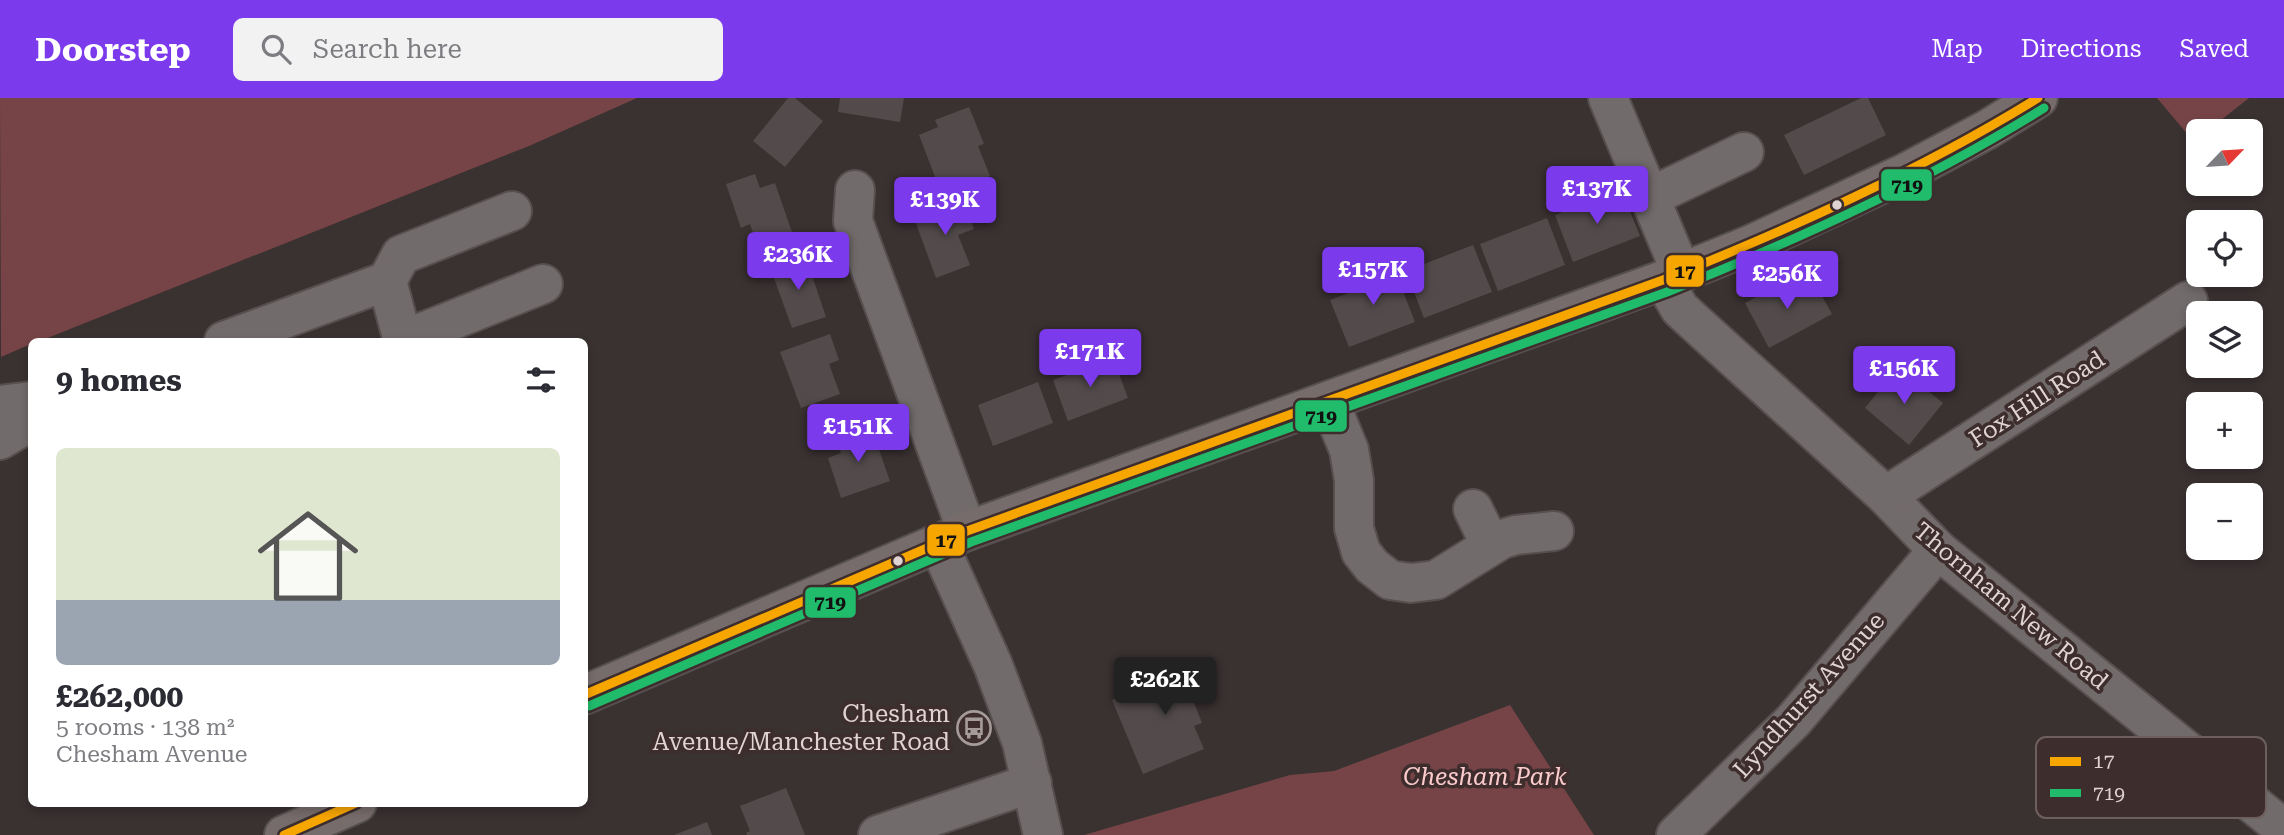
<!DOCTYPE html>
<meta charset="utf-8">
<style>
:root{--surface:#fff;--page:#f2f2f3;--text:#2b2b33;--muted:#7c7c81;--accent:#7c3aed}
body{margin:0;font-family:"Roboto Serif",serif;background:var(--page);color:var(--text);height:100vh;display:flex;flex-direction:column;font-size:26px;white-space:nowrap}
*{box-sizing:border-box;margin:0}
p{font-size:23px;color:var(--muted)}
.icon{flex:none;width:38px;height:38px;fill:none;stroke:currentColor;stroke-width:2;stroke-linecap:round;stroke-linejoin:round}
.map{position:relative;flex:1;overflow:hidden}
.side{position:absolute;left:28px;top:240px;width:560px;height:469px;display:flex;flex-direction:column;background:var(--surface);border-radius:10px;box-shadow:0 4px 10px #0003}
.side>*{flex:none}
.needle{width:46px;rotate:65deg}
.tools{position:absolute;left:2186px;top:21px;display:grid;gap:14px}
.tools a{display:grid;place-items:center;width:77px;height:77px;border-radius:10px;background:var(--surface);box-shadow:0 4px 10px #0003;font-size:35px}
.price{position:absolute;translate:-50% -60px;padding:0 16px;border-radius:7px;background:var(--accent);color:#fff;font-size:23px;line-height:46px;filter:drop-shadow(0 2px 4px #0008)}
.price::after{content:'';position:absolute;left:50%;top:42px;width:21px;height:16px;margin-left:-10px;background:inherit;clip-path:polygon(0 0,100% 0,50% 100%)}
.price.selected{background:#222;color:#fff}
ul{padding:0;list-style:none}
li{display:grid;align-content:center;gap:14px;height:371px;padding:0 28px}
li span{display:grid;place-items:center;height:217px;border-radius:10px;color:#555}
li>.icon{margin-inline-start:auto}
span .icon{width:126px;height:126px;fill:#fffc;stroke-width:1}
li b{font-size:30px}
h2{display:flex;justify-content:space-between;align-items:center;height:84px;padding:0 28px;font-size:30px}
header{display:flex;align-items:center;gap:42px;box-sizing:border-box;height:98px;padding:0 35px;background:var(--accent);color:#fff}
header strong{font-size:33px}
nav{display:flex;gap:38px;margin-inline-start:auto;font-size:24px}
.search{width:490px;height:63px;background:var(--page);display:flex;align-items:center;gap:18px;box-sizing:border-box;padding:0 24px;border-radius:10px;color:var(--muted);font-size:26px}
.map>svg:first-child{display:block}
</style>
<header>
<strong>Doorstep</strong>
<div class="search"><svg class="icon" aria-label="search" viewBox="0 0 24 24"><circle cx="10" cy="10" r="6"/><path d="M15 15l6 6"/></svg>Search here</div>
<nav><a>Map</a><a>Directions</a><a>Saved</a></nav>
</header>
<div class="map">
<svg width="2284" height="737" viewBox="0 0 2284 737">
<rect width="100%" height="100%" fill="#3a3131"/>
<!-- green -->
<g fill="#764446">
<path d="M0 0H637L529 48 40 243H32L31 246 1 259Z"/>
<path d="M2157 0H2249L2207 33H2198V41L2194 44Z"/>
<path d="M1510 607 1594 737H1084L1290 677 1334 673Z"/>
</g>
<!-- building -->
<g fill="#534b4b">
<path d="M788 0H795L823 23 785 69 753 43Z"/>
<path d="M840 0H904L900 24 838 14Z"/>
<path d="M1861 0H1868L1886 37 1804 77 1784 37Z"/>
<path d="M969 9 984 46 978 48 990 78 942 97 919 37 938 29 935 22Z"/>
<path d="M755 76 760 90 775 85 795 143 760 155 750 126 741 130 726 86Z"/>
<path d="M1621 91 1640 138 1573 164 1555 117Z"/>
<path d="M963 102 974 131 958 137 970 167 936 180 914 120Z"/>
<path d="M1547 120 1565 167 1498 193 1480 146Z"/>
<path d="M1473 147 1492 194 1424 220 1406 173Z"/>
<path d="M805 157 826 219 792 230 770 169Z"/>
<path d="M1392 165 1415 224 1349 249 1330 202 1364 189 1359 178Z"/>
<path d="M1794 179 1802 195 1816 187 1832 216 1769 250 1745 205Z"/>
<path d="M830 236 839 262 829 266 840 296 801 310 780 254Z"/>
<path d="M1113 260 1128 300 1068 323 1053 282Z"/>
<path d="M1898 269 1943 305 1909 347 1865 310Z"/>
<path d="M1038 284 1053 325 993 348 978 307Z"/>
<path d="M871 329 890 383 841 400 828 360 841 355 836 341Z"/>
<path d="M1202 564 1215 593 1193 602 1202 625 1194 628 1204 651 1143 676 1112 602Z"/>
<path d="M786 690 805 737H747L746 735 750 733 740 708Z"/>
<path d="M707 724 712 737H674Z"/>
</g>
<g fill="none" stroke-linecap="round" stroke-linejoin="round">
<!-- minor casing -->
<g stroke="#564f4f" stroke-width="42">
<g id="minor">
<path d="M1608 0 1681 174"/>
<path d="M855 92 853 123 967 433"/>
<path d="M1650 99 1744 54"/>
<path d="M1663 182 1680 211 1886 398 1938 452 2284 731"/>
<path d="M387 183 401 157 512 113"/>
<path d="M403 242 543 186"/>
<path d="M224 243 387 183 403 243"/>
<path d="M1329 303 1349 352 1354 382V430L1361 454 1372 468 1390 482 1411 485 1436 482 1502 441 1516 437 1554 433"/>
<path d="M0 307 32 303"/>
<path d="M0 342 32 323"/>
<path d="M1886 398 2188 203"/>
<path d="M1473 411 1490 446"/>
<path d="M938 445 993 567 1022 645 1043 737"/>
<path d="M878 737 1032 685"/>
<path d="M1676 737 1793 623 1938 452"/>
</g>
</g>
<!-- major casing -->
<g stroke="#564f4f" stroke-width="42">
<g id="major">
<path d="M584 597 967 433 1663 182 1750 147 1905 75 1988 31 2038 0"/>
<path d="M284 737 357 705"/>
</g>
</g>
<!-- minor -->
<use href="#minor" stroke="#726b6b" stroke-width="38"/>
<!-- major -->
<use href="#major" stroke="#776c6c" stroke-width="38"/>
<!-- bus-1 casing -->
<g stroke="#3e2d2d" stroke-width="14">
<g id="bus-1">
<path d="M584 597 967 433 1663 182C1792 130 1920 73 2038 0"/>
<path d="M284 737 356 705"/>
</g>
</g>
<!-- bus-2 casing -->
<g stroke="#3e2d2d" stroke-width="14">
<path id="bus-2" d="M589 608 971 444 1667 194C1797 142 1925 84 2044 10"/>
</g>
<!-- bus-1 -->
<use href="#bus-1" stroke="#f7a600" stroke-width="9"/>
<!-- bus-2 -->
<use href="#bus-2" stroke="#20bc6c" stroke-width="9"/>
</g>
<!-- icons -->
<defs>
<g id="bus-ring" transform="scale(1.75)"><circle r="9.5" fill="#3e2d2d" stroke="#a59b9a" stroke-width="1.5"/><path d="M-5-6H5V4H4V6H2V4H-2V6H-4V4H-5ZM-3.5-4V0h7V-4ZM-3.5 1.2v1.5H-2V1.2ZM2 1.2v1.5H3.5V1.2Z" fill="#a59b9a"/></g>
</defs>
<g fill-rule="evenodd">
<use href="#bus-ring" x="974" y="630"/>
</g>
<!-- markers -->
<g fill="#dfd4d3" stroke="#3e2d2d" stroke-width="2.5">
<circle cx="1837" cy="107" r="6"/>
<circle cx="898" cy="463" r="6"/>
</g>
<g text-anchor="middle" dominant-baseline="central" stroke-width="7" stroke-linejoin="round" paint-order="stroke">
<!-- street labels -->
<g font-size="24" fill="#dfd4d3" stroke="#3e2d2d">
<text transform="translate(2037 301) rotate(-33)">Fox Hill Road</text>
<text transform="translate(2011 508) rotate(40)">Thornham New Road</text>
<text transform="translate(1809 597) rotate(-48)">Lyndhurst Avenue</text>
</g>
<!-- poi labels -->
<g font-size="24" fill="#dfd4d3" stroke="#3e2d2d" text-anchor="end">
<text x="950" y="616">Chesham<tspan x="950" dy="28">Avenue/Manchester Road</tspan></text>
</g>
<!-- park labels -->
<g font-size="24" font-style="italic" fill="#fccbcb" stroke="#3e2d2d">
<text x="1485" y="679">Chesham Park</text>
</g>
</g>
<!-- legend -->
<rect x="2036" y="639" width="230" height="81" rx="10" fill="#3e2d2d" stroke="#6e5f5f" stroke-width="2"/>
<rect x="2050" y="659" width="31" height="9" fill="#f7a600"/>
<rect x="2050" y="691" width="31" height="8" fill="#20bc6c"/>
<g font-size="19" fill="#dfd4d3">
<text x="2093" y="670">17</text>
<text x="2093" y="702">719</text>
</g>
<g stroke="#3e2d2d" stroke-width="2.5">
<rect x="1880" y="70" width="53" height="34" rx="7" fill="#20bc6c"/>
<rect x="1665" y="156" width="40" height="34" rx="7" fill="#f7a600"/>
<rect x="1294" y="301" width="54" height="34" rx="7" fill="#20bc6c"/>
<rect x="926" y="425" width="40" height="34" rx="7" fill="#f7a600"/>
<rect x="804" y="488" width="53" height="33" rx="7" fill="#20bc6c"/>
</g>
<g font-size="19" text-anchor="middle" font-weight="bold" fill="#111">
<text x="1907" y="94">719</text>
<text x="1685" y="180">17</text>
<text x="1321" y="325">719</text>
<text x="946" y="449">17</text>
<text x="830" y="511">719</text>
</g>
</svg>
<div class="tools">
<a><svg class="needle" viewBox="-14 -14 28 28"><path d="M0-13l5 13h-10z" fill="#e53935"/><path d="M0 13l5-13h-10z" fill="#7c7c81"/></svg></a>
<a><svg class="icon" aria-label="locate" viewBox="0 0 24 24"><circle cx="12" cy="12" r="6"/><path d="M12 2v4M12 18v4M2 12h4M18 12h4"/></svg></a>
<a><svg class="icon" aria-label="layers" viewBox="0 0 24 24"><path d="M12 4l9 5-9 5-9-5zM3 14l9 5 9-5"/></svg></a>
<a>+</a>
<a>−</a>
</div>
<b class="price" style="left:1597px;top:128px">£137K</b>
<b class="price" style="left:945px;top:139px">£139K</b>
<b class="price" style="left:798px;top:194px">£236K</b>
<b class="price" style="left:1373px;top:209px">£157K</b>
<b class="price" style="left:1787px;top:213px">£256K</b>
<b class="price" style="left:1090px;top:291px">£171K</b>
<b class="price" style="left:1904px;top:308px">£156K</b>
<b class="price" style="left:858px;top:366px">£151K</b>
<b class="price selected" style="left:1165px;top:619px">£262K</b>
<section class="side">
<h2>9 homes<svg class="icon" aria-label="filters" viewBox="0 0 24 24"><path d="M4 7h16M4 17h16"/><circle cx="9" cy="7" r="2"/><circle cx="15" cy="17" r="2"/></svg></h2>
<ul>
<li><span style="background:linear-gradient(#dfe7d0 70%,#9aa5b1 0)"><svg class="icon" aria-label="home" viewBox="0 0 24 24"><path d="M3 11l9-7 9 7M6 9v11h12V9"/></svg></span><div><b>£262,000</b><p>5 rooms · 138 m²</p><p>Chesham Avenue</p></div></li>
</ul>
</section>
</div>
